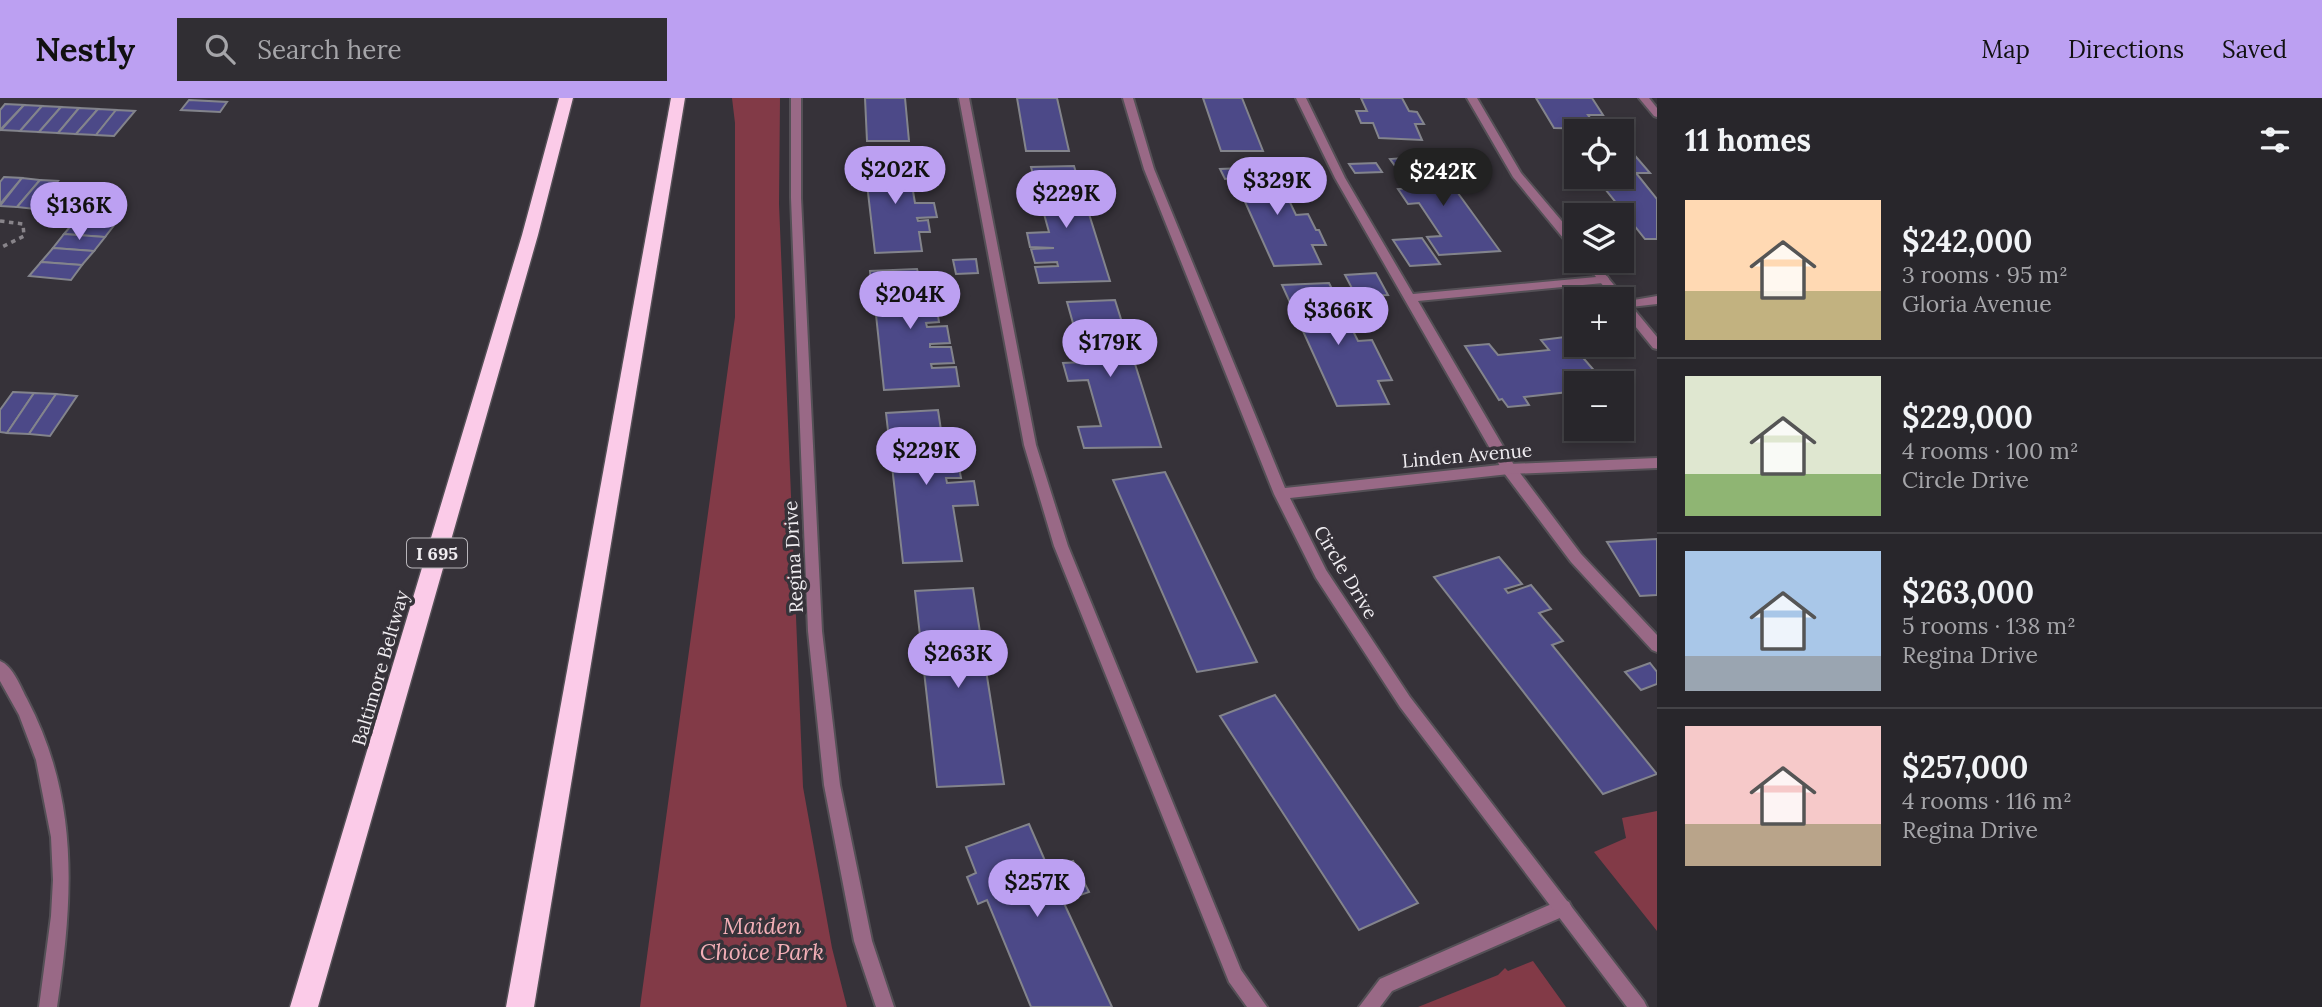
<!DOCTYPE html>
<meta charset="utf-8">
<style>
:root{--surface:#28262b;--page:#302e33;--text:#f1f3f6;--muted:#a5a5a9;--line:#444347;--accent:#bca0f2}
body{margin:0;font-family:Lora,serif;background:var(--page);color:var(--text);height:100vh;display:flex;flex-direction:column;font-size:26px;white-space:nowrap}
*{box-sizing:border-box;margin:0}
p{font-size:23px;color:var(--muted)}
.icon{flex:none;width:38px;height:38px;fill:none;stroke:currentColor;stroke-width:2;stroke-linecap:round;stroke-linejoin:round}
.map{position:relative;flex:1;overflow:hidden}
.drawer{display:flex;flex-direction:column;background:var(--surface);width:665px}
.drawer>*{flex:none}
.tools{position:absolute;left:1564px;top:21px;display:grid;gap:14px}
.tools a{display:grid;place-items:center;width:70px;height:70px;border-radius:0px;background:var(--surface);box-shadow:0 4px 10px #0003,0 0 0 2px var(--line);font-size:35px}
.price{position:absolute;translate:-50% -60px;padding:0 16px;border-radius:24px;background:var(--accent);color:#111;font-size:23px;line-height:46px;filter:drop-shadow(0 2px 4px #0008)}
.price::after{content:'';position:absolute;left:50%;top:42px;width:21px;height:16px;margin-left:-10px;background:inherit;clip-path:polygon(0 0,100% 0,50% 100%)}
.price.on{background:#222;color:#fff}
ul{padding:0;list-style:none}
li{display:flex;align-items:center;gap:21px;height:175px;padding:0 28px}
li+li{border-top:2px solid var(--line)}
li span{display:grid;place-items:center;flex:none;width:196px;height:140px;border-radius:0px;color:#555}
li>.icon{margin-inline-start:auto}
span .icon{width:84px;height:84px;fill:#fffc;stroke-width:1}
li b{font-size:30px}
h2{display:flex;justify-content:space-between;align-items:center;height:84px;padding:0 28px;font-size:30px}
header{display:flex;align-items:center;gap:42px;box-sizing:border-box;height:98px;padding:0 35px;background:var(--accent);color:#111}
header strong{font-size:33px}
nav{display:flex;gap:38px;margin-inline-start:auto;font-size:24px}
.search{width:490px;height:63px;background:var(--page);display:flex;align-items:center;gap:18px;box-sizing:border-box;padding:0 24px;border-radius:0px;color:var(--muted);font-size:26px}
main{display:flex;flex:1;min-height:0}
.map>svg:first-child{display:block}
</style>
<header>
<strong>Nestly</strong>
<div class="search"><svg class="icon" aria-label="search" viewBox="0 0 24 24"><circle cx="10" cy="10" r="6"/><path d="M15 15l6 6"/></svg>Search here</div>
<nav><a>Map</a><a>Directions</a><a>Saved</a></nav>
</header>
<main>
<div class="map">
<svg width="1657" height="909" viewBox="0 0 1657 909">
<rect width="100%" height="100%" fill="#363239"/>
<!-- green -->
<g fill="#823a47">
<path d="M732 0H780L779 106 803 689 832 850 847 909H640L735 219V25Z"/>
<path d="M1657 713V833L1594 754 1626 740 1622 720Z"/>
<path d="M1533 863 1566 909H1418L1498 877 1505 870 1508 873Z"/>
</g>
<!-- building -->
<g fill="#4c4988" stroke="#83848c" stroke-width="2">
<path d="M865 0H905L909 43H867Z"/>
<path d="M1017 0H1057L1069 53H1026Z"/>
<path d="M1203 0H1242L1263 53H1221Z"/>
<path d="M1361 0H1402L1409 13 1417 14 1424 26H1415L1422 42 1379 40 1373 25H1361L1356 13H1367Z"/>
<path d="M1536 0H1592L1603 17H1588L1598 31 1554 30Z"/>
<path d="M189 2 227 4 220 14 181 12Z"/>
<path d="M5 6 24 7 0 32V12Z"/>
<path d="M24 7 42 8 20 33 1 32Z"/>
<path d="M42 8 61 9 39 34 20 33Z"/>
<path d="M61 9 79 10 58 35 39 34Z"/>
<path d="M79 10 98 11 76 36 58 35Z"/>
<path d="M98 11 116 12 96 37 76 36Z"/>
<path d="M116 12 135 13 114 38 96 37Z"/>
<path d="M1622 46H1625L1650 75H1636L1657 101V141H1645L1605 91 1590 87 1584 79H1622Z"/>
<path d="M907 58 915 105H934L937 119 917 120 918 123 928 122 930 134H919L922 153 875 155 864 60Z"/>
<path d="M1431 58 1500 153 1439 157 1427 139 1441 138 1419 105 1408 106 1398 91 1411 90 1390 61Z"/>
<path d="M1376 65 1382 74 1355 75 1349 66Z"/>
<path d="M1074 68 1110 183 1039 185 1035 169 1058 168 1057 164 1035 165 1031 151 1054 150 1030 149 1027 135 1049 134 1031 69Z"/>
<path d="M1273 69 1296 117 1308 116 1316 132H1319L1326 147H1312L1321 166 1274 168 1237 86H1233L1231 80 1225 81 1220 71Z"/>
<path d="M4 79 22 80 0 106V84Z"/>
<path d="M22 80 40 82 17 109 0 108Z"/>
<path d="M40 82 58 83 35 111 17 109Z"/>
<path d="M86 110 125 113 115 126 75 123Z"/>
<path d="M75 123 115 126 105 139 64 136Z"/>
<path d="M64 136 105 139 94 153 53 150Z"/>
<path d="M1422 140 1440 166 1410 168 1393 142Z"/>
<path d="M53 150 94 153 82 167 41 164Z"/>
<path d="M976 161 978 175 956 176 953 162Z"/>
<path d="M41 164 82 167 71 182 29 178Z"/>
<path d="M917 171 919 178 943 177 946 190 920 191 921 195 934 194 935 207H922L923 212H937L939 224 926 225 927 229 947 228 950 245 930 246V249H951L954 265 931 266 932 270 956 269 959 288 884 292 874 198 864 199 863 187H871L870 173Z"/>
<path d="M1376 175 1388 197 1356 198 1345 177Z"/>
<path d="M1329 185 1358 243 1372 242 1392 282 1378 283 1389 306 1337 308 1282 187Z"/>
<path d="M1115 202 1161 349 1084 350 1078 329 1101 328 1088 282 1068 283 1063 265 1084 264 1067 204Z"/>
<path d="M1565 239 1605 285H1577V293L1524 299 1529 307 1508 309 1502 301 1499 302 1465 248 1489 246 1498 257 1549 252 1541 242Z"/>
<path d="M13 294 34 295 7 335 0 334V312Z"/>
<path d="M34 295 56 296 29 336 7 335Z"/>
<path d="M56 296 77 298 50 338 29 336Z"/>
<path d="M938 312 942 339 954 338 957 356 945 357 946 364H958L961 380H946L947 385 974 383 978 407 953 408 962 463 903 465 886 315Z"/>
<path d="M1165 374 1257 564 1197 574 1113 382Z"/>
<path d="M1657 441V497L1640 498 1607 444Z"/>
<path d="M1499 459 1522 486 1505 491 1508 495 1531 487 1551 511 1539 515 1563 543 1552 547 1657 676 1603 696 1434 479Z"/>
<path d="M973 490 1004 686 937 689 915 493Z"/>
<path d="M1650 565 1657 574V586L1641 592 1625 574Z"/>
<path d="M1275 597 1418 805 1359 832 1220 618Z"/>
<path d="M1029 726 1049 772 1073 763 1089 794 1063 803 1112 909H1031L987 802 978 806 967 779 976 775 966 749Z"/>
</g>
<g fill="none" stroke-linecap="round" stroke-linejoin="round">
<!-- service casing -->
<g stroke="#545056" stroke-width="4">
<g id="service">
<path d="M959 0H969L1036 347 1068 448 1241 872 1267 909H1247L1229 884 1054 448 1024 347Z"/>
<path d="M1296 0H1306L1345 80 1413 196 1607 178 1609 181 1603 185 1418 203 1514 367 1581 456 1657 537V554L1652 552 1571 464 1504 375 1335 80Z"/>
<path d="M1639 0H1649L1657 10V19L1654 18Z"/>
<path d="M1657 198V206L1622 210V204Z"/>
<path d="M1563 801 1569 804 1572 810 1569 816 1392 893 1380 909H1359L1380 881Z"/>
</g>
</g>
<!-- minor casing -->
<g stroke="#545056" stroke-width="4">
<g id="minor">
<path d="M791 0H801V100L822 533 840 687 872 843 894 909H876L854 843 824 687 808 533 791 100Z"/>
<path d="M1123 0H1133L1154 71 1285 390 1509 366 1657 360V370L1509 376 1290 400 1326 472 1410 599 1644 903 1647 909H1627L1400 609 1316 480 1274 396 1144 71Z"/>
<path d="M1467 0H1477L1521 75 1577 141V153L1573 152 1513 79Z"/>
<path d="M1583 163H1594L1657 239V251L1653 250 1622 212V201H1614Z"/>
<path d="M0 563C13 568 21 590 27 601 80 702 73 801 57 909H39L51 818 53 782 51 739 36 662 19 617 0 583Z"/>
</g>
</g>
<!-- motorway casing -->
<g stroke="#545056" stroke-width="3">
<g id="motorway">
<path d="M559 0H573L538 137 318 909H290L522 137Z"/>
<path d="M671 0H685L534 909H506Z"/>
</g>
</g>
<!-- path -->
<path stroke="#88848a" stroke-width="3.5" stroke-dasharray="4.5 4.5" stroke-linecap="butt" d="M0 123 23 126 24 138 0 150"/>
<!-- service -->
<use href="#service" fill="#996986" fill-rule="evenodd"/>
<!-- minor -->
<use href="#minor" fill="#996986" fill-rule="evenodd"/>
<!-- motorway -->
<use href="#motorway" fill="#fbcbe8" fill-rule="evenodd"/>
</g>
<g text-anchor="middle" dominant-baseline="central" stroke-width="7" stroke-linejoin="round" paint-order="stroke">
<!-- shield labels -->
<rect fill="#363239" stroke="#b8b5ba" stroke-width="2" x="407" y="440.5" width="60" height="29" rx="5"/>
<g font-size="18" font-weight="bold" fill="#f0edf1">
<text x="437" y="455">I 695</text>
</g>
<!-- street labels -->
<g font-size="19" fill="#f0edf1" stroke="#363239">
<text transform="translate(1467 357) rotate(-5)">Linden Avenue</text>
<text transform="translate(793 459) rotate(-93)">Regina Drive</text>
<text transform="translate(1346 474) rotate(59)">Circle Drive</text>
<text transform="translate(380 570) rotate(-74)">Baltimore Beltway</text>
</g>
<!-- near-park labels -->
<g font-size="23" font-style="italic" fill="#f3afb7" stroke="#363239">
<text x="762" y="827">Maiden<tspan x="762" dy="26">Choice Park</tspan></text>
</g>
</g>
</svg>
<div class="tools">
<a><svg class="icon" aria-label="locate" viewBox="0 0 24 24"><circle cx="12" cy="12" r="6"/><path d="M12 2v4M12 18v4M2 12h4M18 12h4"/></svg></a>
<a><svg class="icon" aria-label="layers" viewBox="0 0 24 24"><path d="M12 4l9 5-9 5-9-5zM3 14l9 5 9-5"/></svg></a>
<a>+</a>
<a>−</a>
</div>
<b class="price" style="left:895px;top:108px">$202K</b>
<b class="price on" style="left:1443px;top:110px">$242K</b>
<b class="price" style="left:1277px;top:119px">$329K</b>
<b class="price" style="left:1066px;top:132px">$229K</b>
<b class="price" style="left:79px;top:144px">$136K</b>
<b class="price" style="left:910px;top:233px">$204K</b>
<b class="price" style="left:1338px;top:249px">$366K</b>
<b class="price" style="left:1110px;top:281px">$179K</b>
<b class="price" style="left:926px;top:389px">$229K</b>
<b class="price" style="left:958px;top:592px">$263K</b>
<b class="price" style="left:1037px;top:821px">$257K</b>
</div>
<section class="drawer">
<h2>11 homes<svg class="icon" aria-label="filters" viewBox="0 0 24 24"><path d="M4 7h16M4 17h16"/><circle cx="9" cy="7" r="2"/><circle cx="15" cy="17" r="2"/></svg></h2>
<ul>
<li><span style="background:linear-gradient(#ffd9b3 65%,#c2b280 0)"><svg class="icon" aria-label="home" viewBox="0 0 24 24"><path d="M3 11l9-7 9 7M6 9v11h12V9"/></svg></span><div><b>$242,000</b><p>3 rooms · 95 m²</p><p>Gloria Avenue</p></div></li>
<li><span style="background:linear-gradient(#dfe7d0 70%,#8fb573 0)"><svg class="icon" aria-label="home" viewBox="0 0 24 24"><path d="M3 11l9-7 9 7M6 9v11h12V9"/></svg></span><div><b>$229,000</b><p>4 rooms · 100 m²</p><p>Circle Drive</p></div></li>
<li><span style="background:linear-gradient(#a9c7e8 75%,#9aa5b1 0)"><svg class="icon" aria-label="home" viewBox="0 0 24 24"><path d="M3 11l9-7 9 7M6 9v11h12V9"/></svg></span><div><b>$263,000</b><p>5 rooms · 138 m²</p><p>Regina Drive</p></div></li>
<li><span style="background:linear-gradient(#f6c9c9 70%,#b9a48a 0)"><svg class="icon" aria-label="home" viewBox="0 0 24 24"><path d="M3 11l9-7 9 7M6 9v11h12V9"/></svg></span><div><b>$257,000</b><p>4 rooms · 116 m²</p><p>Regina Drive</p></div></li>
</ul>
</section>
</main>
